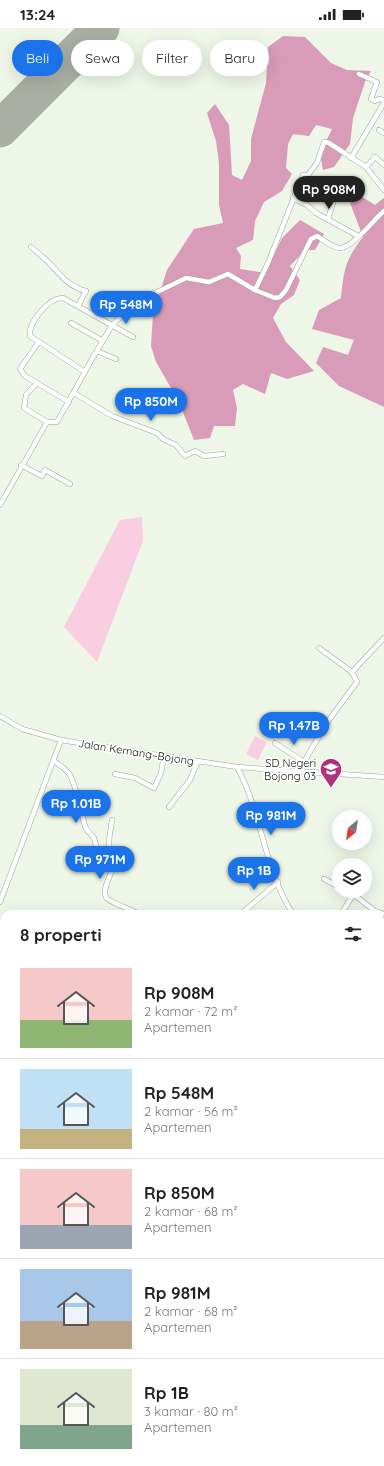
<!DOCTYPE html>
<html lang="id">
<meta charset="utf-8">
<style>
:root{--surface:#fff;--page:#f2f2f2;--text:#222;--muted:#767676;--line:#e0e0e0;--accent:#1a73e8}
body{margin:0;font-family:Quicksand,sans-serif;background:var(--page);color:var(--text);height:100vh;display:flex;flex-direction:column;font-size:15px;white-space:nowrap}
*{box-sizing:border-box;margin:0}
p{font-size:13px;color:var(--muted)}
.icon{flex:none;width:22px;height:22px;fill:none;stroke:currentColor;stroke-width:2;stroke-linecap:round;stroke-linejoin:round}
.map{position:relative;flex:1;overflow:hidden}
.details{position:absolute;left:0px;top:882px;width:384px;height:556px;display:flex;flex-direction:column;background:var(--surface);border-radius:12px 12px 0 0;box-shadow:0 4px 16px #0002}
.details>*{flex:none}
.top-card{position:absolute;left:12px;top:12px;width:360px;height:36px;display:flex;gap:8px}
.needle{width:26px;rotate:210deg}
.tools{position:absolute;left:332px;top:782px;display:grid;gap:8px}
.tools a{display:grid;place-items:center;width:40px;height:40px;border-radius:50%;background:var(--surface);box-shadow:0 4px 16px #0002;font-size:20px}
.price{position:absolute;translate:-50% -34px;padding:0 9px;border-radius:14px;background:var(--accent);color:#fff;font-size:13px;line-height:26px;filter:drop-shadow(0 1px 2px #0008)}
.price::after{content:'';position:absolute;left:50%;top:24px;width:12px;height:9px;margin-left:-6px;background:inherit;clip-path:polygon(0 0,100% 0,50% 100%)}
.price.current{background:#222;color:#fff}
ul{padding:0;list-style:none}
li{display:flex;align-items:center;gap:12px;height:100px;padding:0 20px}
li+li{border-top:1px solid var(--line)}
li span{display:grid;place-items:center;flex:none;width:112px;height:80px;border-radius:0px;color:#555}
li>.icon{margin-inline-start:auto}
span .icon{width:48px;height:48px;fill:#fffc;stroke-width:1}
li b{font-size:17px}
h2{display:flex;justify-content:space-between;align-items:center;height:48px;padding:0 20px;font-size:17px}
.chip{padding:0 14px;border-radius:18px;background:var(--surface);box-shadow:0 4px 16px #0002;font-size:14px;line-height:36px}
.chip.current{background:var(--accent);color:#fff}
.status{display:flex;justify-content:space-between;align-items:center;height:28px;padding:0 20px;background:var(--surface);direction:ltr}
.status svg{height:11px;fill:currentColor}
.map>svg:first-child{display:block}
</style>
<div class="status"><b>13:24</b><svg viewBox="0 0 49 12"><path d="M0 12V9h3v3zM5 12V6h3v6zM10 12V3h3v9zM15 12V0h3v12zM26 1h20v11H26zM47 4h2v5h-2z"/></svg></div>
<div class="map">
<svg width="384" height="1438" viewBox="0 0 384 1438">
<rect width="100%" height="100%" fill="#edf6e7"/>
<!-- green -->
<g fill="#f9cee1">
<path d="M142 489 143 513 97 634 64 599 120 492Z"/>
<path d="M255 708 267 714 258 732 246 726Z"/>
</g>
<!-- forest -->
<g fill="#d89bb8">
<path d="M283 8 305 9 331 35 347 42 371 43 365 54 353 90 350 116 334 139 323 142 320 126 332 101 316 97 309 108 293 106 288 116 286 140 292 146 282 163 264 174 255 193 253 212 236 220 241 228 240 241 265 245 282 210 300 192 324 206 315 222H305L290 238 300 252 294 267 281 276 273 290 286 314 314 343 287 351 271 345 265 366 243 356 233 362 237 380 235 398H214L210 410 194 412 179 374 156 334 151 318 153 286 167 242 194 201 223 195 219 177V135L216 113 207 85 215 76 229 97 232 147 242 152 251 133V111L266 55 268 19Z"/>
<path d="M359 167 375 177 384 170V379L339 358 316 335 323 319 348 327 354 312 312 301 319 282 341 270C344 241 345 232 363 209L350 175Z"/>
</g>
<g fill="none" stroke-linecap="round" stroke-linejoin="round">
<!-- runway -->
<path stroke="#a8aea3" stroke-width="37" d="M0 101 101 0"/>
<!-- street casing -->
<g stroke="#9ca597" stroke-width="5.5">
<g id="street">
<path d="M359 46 377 54 371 71 375 73 379 71 384 72"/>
<path d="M379 102 384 105"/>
<path d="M351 130 384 75"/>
<path d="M366 139 375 129 384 137"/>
<path d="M306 148 323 158 321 166 333 175 328 191"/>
<path d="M293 170 307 177 316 185 358 208"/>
<path d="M31 219C38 225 46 231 52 238 63 250 70 259 86 263L78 278"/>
<path d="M255 262 275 270 280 269 286 262 311 211 317 208C324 212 331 219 339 220 352 221 374 191 384 183"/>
<path d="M71 295 103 313"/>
<path d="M38 315 20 341 25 348 69 374"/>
<path d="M97 323 116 331"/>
<path d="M85 344 30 308C28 295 49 269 63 270L133 309"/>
<path d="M37 355 26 367 24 380 47 394"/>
<path d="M74 365 112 388 157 405 163 411 176 417 185 428 195 423 204 428 223 426"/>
<path d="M21 437 42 448 45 442 70 456"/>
<path d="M0 477 47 394H57L92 331 112 297 125 285 133 281 139 272 144 268 155 265 186 250 209 254 228 246 255 262 268 235 303 147H308L317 135 324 114 329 115 366 139 384 162"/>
<path d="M319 620 352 644"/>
<path d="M0 688 22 701 61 712 118 721 237 739 384 749"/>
<path d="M275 715 304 734"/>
<path d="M54 733C60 737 66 741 70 747 78 763 80 781 85 798 86 803 91 805 94 810 99 823 93 832 113 831"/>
<path d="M237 739C262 785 264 842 293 886"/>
<path d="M302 743 304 734 326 696 357 654 352 644 384 610"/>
<path d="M115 746 135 750 154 760 161 745 164 728"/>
<path d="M169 779 190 752 198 733"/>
<path d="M112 792C111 802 107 814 110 824 111 830 114 835 112 842 110 849 102 861 106 869 109 875 132 881 139 886"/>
<path d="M324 851 339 859"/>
<path d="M345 863 357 869 375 883 384 886"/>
<path d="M0 874 61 712"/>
<path d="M242 885 278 854"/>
<path d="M341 886 353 867"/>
<path d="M380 948 384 949"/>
<path d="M0 956 4 958"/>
<path d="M380 1010 384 1002"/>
<path d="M0 1126 4 1128"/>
<path d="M0 1201 4 1203"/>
<path d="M0 1229 4 1231"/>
<path d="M380 1254 384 1245"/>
<path d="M4 1311 0 1318 4 1335"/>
<path d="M175 1434 180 1438"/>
<path d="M232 1434 238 1438"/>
<path d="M93 1438 97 1434"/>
<path d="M275 1438 278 1434"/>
</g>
</g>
<!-- street -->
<use href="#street" stroke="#fff" stroke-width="4.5"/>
</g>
<!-- icons -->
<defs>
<g id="school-pin" transform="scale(1.15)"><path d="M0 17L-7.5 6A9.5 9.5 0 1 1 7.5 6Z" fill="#b1307b" stroke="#fff"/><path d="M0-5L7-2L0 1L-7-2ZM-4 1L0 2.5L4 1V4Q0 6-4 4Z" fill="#fff"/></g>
</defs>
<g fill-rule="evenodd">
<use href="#school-pin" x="331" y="741"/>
</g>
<g text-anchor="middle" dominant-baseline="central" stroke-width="3.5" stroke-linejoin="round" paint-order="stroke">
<!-- street labels -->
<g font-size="11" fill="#0d100b" stroke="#fff">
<text transform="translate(136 724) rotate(9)">Jalan Kemang–Bojong</text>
</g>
<!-- poi labels -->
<g font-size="11" fill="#0d100b" stroke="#fff" text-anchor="end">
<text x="316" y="735">SD Negeri<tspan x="316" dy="13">Bojong 03</tspan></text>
</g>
</g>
</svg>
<div class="tools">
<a><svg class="needle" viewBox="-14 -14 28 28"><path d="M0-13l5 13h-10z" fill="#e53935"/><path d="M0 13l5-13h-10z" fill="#767676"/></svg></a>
<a><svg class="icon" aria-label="layers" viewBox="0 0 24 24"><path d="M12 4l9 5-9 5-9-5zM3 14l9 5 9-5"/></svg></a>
</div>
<b class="price current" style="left:329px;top:182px">Rp 908M</b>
<b class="price" style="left:126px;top:297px">Rp 548M</b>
<b class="price" style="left:151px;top:394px">Rp 850M</b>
<b class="price" style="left:294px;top:718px">Rp 1.47B</b>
<b class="price" style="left:76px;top:796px">Rp 1.01B</b>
<b class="price" style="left:271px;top:808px">Rp 981M</b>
<b class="price" style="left:100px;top:852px">Rp 971M</b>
<b class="price" style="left:254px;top:863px">Rp 1B</b>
<div class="top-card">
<a class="chip current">Beli</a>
<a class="chip">Sewa</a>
<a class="chip">Filter</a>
<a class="chip">Baru</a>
</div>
<section class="details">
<h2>8 properti<svg class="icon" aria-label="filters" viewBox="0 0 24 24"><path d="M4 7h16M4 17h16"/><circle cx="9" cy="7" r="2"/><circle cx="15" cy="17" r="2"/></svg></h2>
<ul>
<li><span style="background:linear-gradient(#f6c9c9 65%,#8fb573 0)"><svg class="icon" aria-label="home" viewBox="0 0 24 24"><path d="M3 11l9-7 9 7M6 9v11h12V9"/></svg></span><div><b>Rp 908M</b><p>2 kamar · 72 m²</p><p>Apartemen</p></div></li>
<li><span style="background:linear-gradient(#bfe0f5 75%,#c2b280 0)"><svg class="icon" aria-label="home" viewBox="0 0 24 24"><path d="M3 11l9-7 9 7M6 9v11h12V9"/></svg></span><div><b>Rp 548M</b><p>2 kamar · 56 m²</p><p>Apartemen</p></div></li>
<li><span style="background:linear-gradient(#f6c9c9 70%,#9aa5b1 0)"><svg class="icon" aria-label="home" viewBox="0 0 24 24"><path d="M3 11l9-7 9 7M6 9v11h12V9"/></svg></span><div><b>Rp 850M</b><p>2 kamar · 68 m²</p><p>Apartemen</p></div></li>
<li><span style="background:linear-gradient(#a9c7e8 65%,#b9a48a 0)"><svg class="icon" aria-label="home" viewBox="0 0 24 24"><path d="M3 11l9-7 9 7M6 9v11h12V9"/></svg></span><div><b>Rp 981M</b><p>2 kamar · 68 m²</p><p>Apartemen</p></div></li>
<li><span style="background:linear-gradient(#dfe7d0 70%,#7fa58c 0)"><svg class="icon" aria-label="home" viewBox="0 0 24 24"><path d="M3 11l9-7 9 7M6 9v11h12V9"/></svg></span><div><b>Rp 1B</b><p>3 kamar · 80 m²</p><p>Apartemen</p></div></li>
</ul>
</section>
</div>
